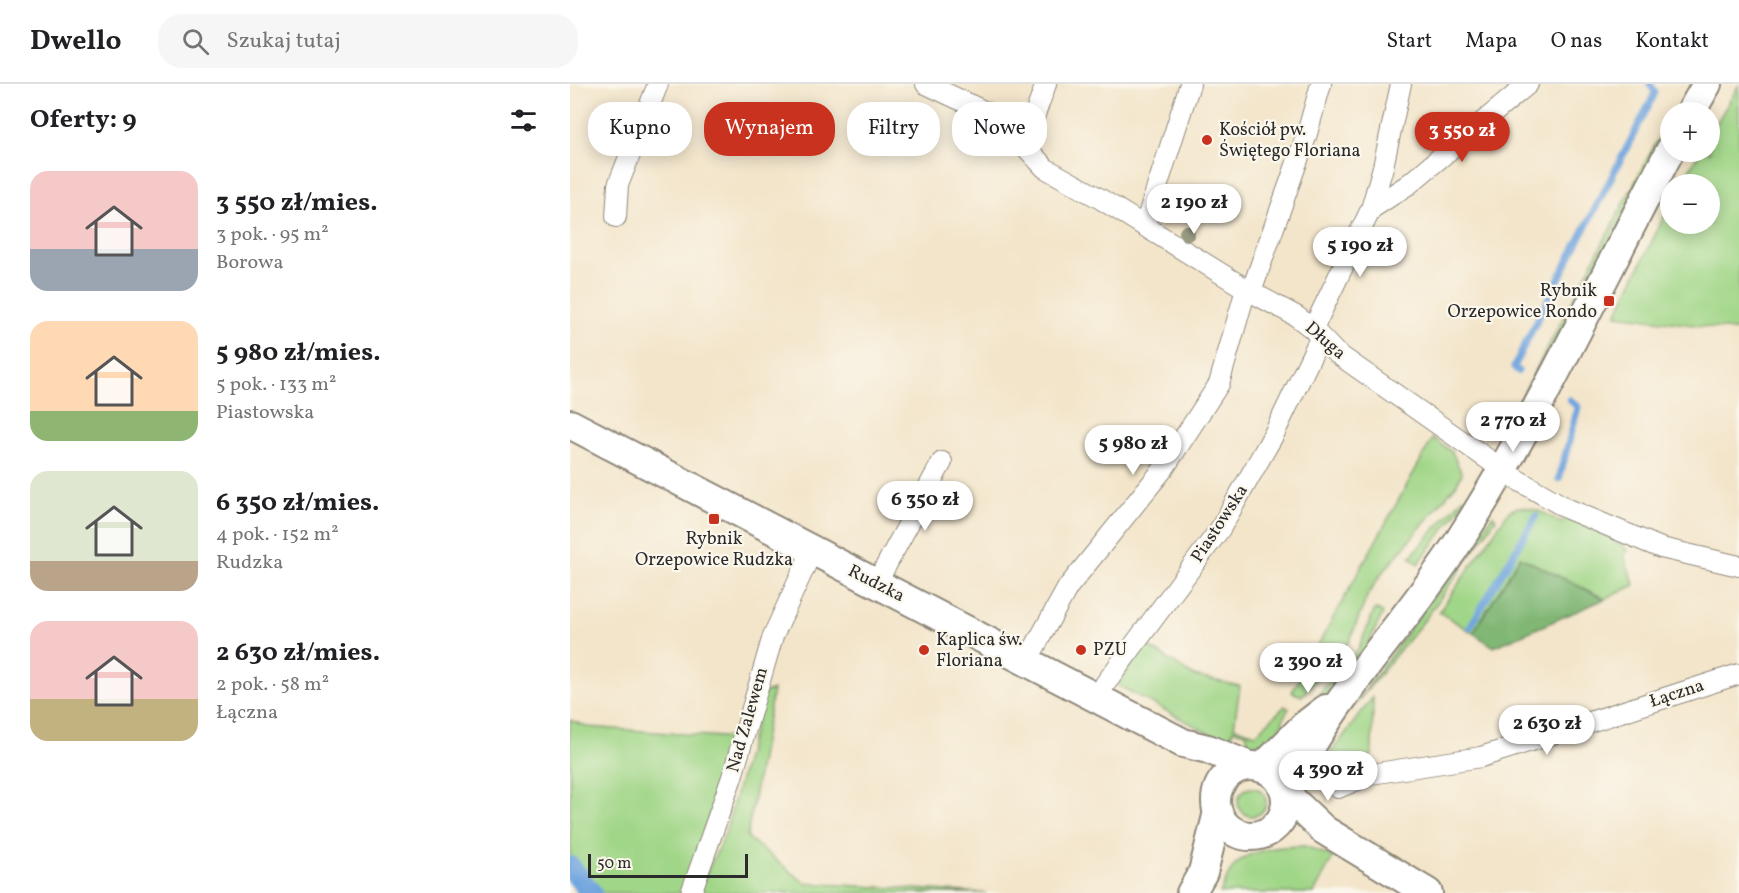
<!DOCTYPE html>
<html lang="pl">
<meta charset="utf-8">
<style>
:root{--surface:#fff;--page:#f6f6f6;--text:#202124;--muted:#757577;--line:#e0e0e0;--accent:#c8321e}
body{margin:0;font-family:Vollkorn,serif;background:var(--page);color:var(--text);height:100vh;display:flex;flex-direction:column;font-size:22px;white-space:nowrap}
*{box-sizing:border-box;margin:0}
p{font-size:20px;color:var(--muted)}
.icon{flex:none;width:33px;height:33px;fill:none;stroke:currentColor;stroke-width:2;stroke-linecap:round;stroke-linejoin:round}
.map{position:relative;flex:1;overflow:hidden}
.details{display:flex;flex-direction:column;background:var(--surface);width:570px}
.details>*{flex:none}
.banner{position:absolute;left:18px;top:18px;width:570px;height:54px;display:flex;gap:12px}
.controls{position:absolute;left:1090px;top:18px;display:grid;gap:12px}
.controls a{display:grid;place-items:center;width:60px;height:60px;border-radius:50%;background:var(--surface);box-shadow:0 3px 15px #0003;font-size:30px}
.scale{position:absolute;left:18px;bottom:15px;width:160px;box-sizing:border-box;padding-left:6px;border:3px solid #2b2b2b;border-top:0;font-size:16px;line-height:21px;white-space:nowrap;color:#2b2b2b;-webkit-text-stroke:4px #fbf7ec;paint-order:stroke}
.price{position:absolute;translate:-50% -51px;padding:0 14px;border-radius:21px;background:#fff;color:#222;font-size:20px;line-height:39px;filter:drop-shadow(0 2px 3px #0008)}
.price::after{content:'';position:absolute;left:50%;top:36px;width:18px;height:14px;margin-left:-9px;background:inherit;clip-path:polygon(0 0,100% 0,50% 100%)}
.price.selected{background:var(--accent);color:#fff}
ul{padding:0;list-style:none}
li{display:flex;align-items:center;gap:18px;height:150px;padding:0 30px}
li span{display:grid;place-items:center;flex:none;width:168px;height:120px;border-radius:18px;color:#555}
li>.icon{margin-inline-start:auto}
span .icon{width:72px;height:72px;fill:#fffc;stroke-width:1}
li b{font-size:26px}
h2{display:flex;justify-content:space-between;align-items:center;height:72px;padding:0 30px;font-size:26px}
.tag{padding:0 21px;border-radius:24px;background:var(--surface);box-shadow:0 3px 15px #0003;font-size:21px;line-height:54px}
.tag.selected{background:var(--accent);color:#fff}
header{display:flex;align-items:center;gap:36px;box-sizing:border-box;height:84px;padding:0 30px;background:var(--surface);border-bottom:2px solid var(--line)}
header strong{font-size:28px}
nav{display:flex;gap:33px;margin-inline-start:auto;font-size:21px}
.search{width:420px;height:54px;background:var(--page);display:flex;align-items:center;gap:15px;box-sizing:border-box;padding:0 21px;border-radius:24px;color:var(--muted);font-size:22px}
main{display:flex;flex:1;min-height:0}
.map>svg:first-child{display:block}
</style>
<header>
<strong>Dwello</strong>
<div class="search"><svg class="icon" aria-label="search" viewBox="0 0 24 24"><circle cx="10" cy="10" r="6"/><path d="M15 15l6 6"/></svg>Szukaj tutaj</div>
<nav><a>Start</a><a>Mapa</a><a>O nas</a><a>Kontakt</a></nav>
</header>
<main>
<section class="details">
<h2>Oferty: 9<svg class="icon" aria-label="filters" viewBox="0 0 24 24"><path d="M4 7h16M4 17h16"/><circle cx="9" cy="7" r="2"/><circle cx="15" cy="17" r="2"/></svg></h2>
<ul>
<li><span style="background:linear-gradient(#f6c9c9 65%,#9aa5b1 0)"><svg class="icon" aria-label="home" viewBox="0 0 24 24"><path d="M3 11l9-7 9 7M6 9v11h12V9"/></svg></span><div><b>3 550 zł/mies.</b><p>3 pok. · 95 m²</p><p>Borowa</p></div></li>
<li><span style="background:linear-gradient(#ffd9b3 75%,#8fb573 0)"><svg class="icon" aria-label="home" viewBox="0 0 24 24"><path d="M3 11l9-7 9 7M6 9v11h12V9"/></svg></span><div><b>5 980 zł/mies.</b><p>5 pok. · 133 m²</p><p>Piastowska</p></div></li>
<li><span style="background:linear-gradient(#dfe7d0 75%,#b9a48a 0)"><svg class="icon" aria-label="home" viewBox="0 0 24 24"><path d="M3 11l9-7 9 7M6 9v11h12V9"/></svg></span><div><b>6 350 zł/mies.</b><p>4 pok. · 152 m²</p><p>Rudzka</p></div></li>
<li><span style="background:linear-gradient(#f6c9c9 65%,#c2b280 0)"><svg class="icon" aria-label="home" viewBox="0 0 24 24"><path d="M3 11l9-7 9 7M6 9v11h12V9"/></svg></span><div><b>2 630 zł/mies.</b><p>2 pok. · 58 m²</p><p>Łączna</p></div></li>
</ul>
</section>
<div class="map">
<svg width="1169" height="809" viewBox="0 0 1169 809">
<rect width="100%" height="100%" fill="#fbf7ec"/>
<filter id="ink" filterUnits="userSpaceOnUse"><feTurbulence type="fractalNoise" baseFrequency=".0167" numOctaves="2"/><feDisplacementMap in="SourceGraphic" scale="12" xChannelSelector="R" yChannelSelector="G"/><feConvolveMatrix kernelMatrix="1 2 1 2 8 2 1 2 1" color-interpolation-filters="sRGB"/></filter>
<filter id="wash" filterUnits="userSpaceOnUse"><feTurbulence type="fractalNoise" baseFrequency=".008" numOctaves="4" result="noise"/><feDisplacementMap in="SourceGraphic" scale="24" xChannelSelector="R" yChannelSelector="G"/><feGaussianBlur stdDeviation="1.35" result="paint"/><feColorMatrix in="noise" values="0 0 0 0 0 0 0 0 0 0 0 0 0 0 0 0 0 1.4 0 .05"/><feComposite in="paint" operator="in"/></filter>
<g filter="url(#wash)">
<rect width="100%" height="100%" fill="#f3e5ca"/>
<!-- green -->
<g fill="#a0d687" stroke="#668059" stroke-width="1.5">
<path d="M1169 1V247L1046 231 1101 118V140H1140V100H1110L1130 68H1140V50Z"/>
<path d="M1101 30V38L999 235 938 340 935 335 953 310Z"/>
<path d="M863 354 882 368 892 390 886 401 812 489 798 510 779 558 732 612 722 608Z"/>
<path d="M893 414 897 415 848 480 840 473Z"/>
<path d="M948 423C964 423 977 430 991 439L997 432 1050 459 1058 467H1055V476L1065 501 1035 515 950 473 903 549 869 528 939 427Z"/>
<path d="M923 431 926 435 856 534 780 627Z"/>
<path d="M805 525 813 529 794 568 744 623 738 622 788 566Z"/>
<path d="M576 561 624 592 670 602 664 643 686 650 715 622 719 625C711 633 713 644 707 652 702 658 687 660 679 662L676 649 663 646 659 660 547 601Z"/>
<path d="M203 606 177 753 235 799 416 809H127L155 750 194 609Z"/>
<path d="M803 613 802 672 770 677 759 671Z"/>
<path d="M0 636 18 643 164 654 120 793 110 809H29L0 774Z"/>
<circle cx="682" cy="718" r="14"/>
<path d="M735 762 763 773 744 809H650C655 800 659 786 666 780 682 764 714 762 735 762Z"/>
</g>
<!-- forest -->
<path fill="#80b774" stroke="#567150" stroke-width="1.5" d="M950 473 1035 515 924 563 903 549Z"/>
<g fill="none" stroke-linecap="round" stroke-linejoin="round">
<!-- stream -->
<g stroke="#71a5de" stroke-width="7">
<path d="M948 287 944 283 957 256 1082 15 1085 8 1080 0"/>
<path d="M989 395 1008 323 1000 316"/>
<path d="M900 543 966 432"/>
</g>
<!-- canal -->
<path stroke="#71a5de" stroke-width="22" d="M0 783 21 809"/>
</g>
</g>
<g filter="url(#ink)">
<g fill="none" stroke-linecap="round" stroke-linejoin="round">
<!-- street casing -->
<g stroke="#8f887a" stroke-width="22">
<g id="street">
<path d="M356 0 418 29 440 46 475 84 529 114 681 208 726 232 743 245 765 268 946 395 998 425 1091 464 1169 482"/>
<path d="M448 54 462 39 476 0"/>
<path d="M801 125 839 100 958 0"/>
<path d="M46 133 48 101 88 0"/>
<path d="M575 141 620 0"/>
<path d="M681 208 736 53 751 0"/>
<path d="M743 245 801 125 813 83 831 0"/>
<path d="M306 500 372 378"/>
<path d="M457 577 498 503 594 384 649 300 676 205"/>
<path d="M528 614 535 600 650 445 704 350 750 254"/>
<path d="M768 704 801 690 911 673 1169 590"/>
<path d="M121 809 162 693 203 552 242 467"/>
</g>
</g>
<!-- secondary casing -->
<g stroke="#8f887a" stroke-width="32">
<g id="secondary">
<path d="M1121 28 1137 0"/>
<path d="M0 340 613 659 638 665 679 682"/>
<circle cx="681" cy="717" r="35"/>
<path d="M692 684 734 642 756 625"/>
<path d="M716 710C758 616 834 543 889 457 969 332 1031 196 1101 65"/>
<path d="M716 710 754 746 858 809"/>
<path d="M621 809 633 788 648 728"/>
</g>
</g>
<!-- street -->
<use href="#street" stroke="#fff" stroke-width="20"/>
<!-- secondary -->
<use href="#secondary" stroke="#fff" stroke-width="28"/>
</g>
<!-- trees -->
<g fill="#989b82">
<circle cx="624" cy="128" r="8"/>
<circle cx="617" cy="149" r="8"/>
</g>
</g>
<!-- markers -->
<g fill="#c8321e" stroke="#fbf7ec" stroke-width="2">
<circle cx="637" cy="56" r="6"/>
<rect x="1033" y="211" width="12" height="12" rx="3"/>
<rect x="138" y="429" width="12" height="12" rx="3"/>
<circle cx="354" cy="566" r="6"/>
<circle cx="511" cy="566" r="6"/>
</g>
<g text-anchor="middle" dominant-baseline="central" stroke-width="4.5" stroke-linejoin="round" paint-order="stroke">
<!-- poi labels -->
<g font-size="18" fill="#2b2b2b" stroke="#fbf7ec" text-anchor="start">
<text x="649" y="46">Kościół pw.<tspan x="649" dy="21">Świętego Floriana</tspan></text>
<text x="1027" y="207" text-anchor="end">Rybnik<tspan x="1027" dy="21">Orzepowice Rondo</tspan></text>
<text x="144" y="455" text-anchor="middle">Rybnik<tspan x="144" dy="21">Orzepowice Rudzka</tspan></text>
<text x="366" y="556">Kaplica św.<tspan x="366" dy="21">Floriana</tspan></text>
<text x="523" y="566">PZU</text>
</g>
<!-- street labels -->
<g font-size="18" fill="#2b2b2b" stroke="#fbf7ec">
<text transform="translate(755 257) rotate(41)">Długa</text>
<text transform="translate(650 440) rotate(-57)">Piastowska</text>
<text transform="translate(306 500) rotate(27)">Rudzka</text>
<text transform="translate(1107 610) rotate(-18)">Łączna</text>
<text transform="translate(178 636) rotate(-74)">Nad Zalewem</text>
</g>
</g>
</svg>
<div class="controls">
<a>+</a>
<a>−</a>
</div>
<div class="scale">50 m</div>
<b class="price selected" style="left:892px;top:79px">3 550 zł</b>
<b class="price" style="left:624px;top:151px">2 190 zł</b>
<b class="price" style="left:790px;top:194px">5 190 zł</b>
<b class="price" style="left:943px;top:369px">2 770 zł</b>
<b class="price" style="left:563px;top:392px">5 980 zł</b>
<b class="price" style="left:355px;top:448px">6 350 zł</b>
<b class="price" style="left:738px;top:610px">2 390 zł</b>
<b class="price" style="left:977px;top:672px">2 630 zł</b>
<b class="price" style="left:758px;top:718px">4 390 zł</b>
<div class="banner">
<a class="tag">Kupno</a>
<a class="tag selected">Wynajem</a>
<a class="tag">Filtry</a>
<a class="tag">Nowe</a>
</div>
</div>
</main>
